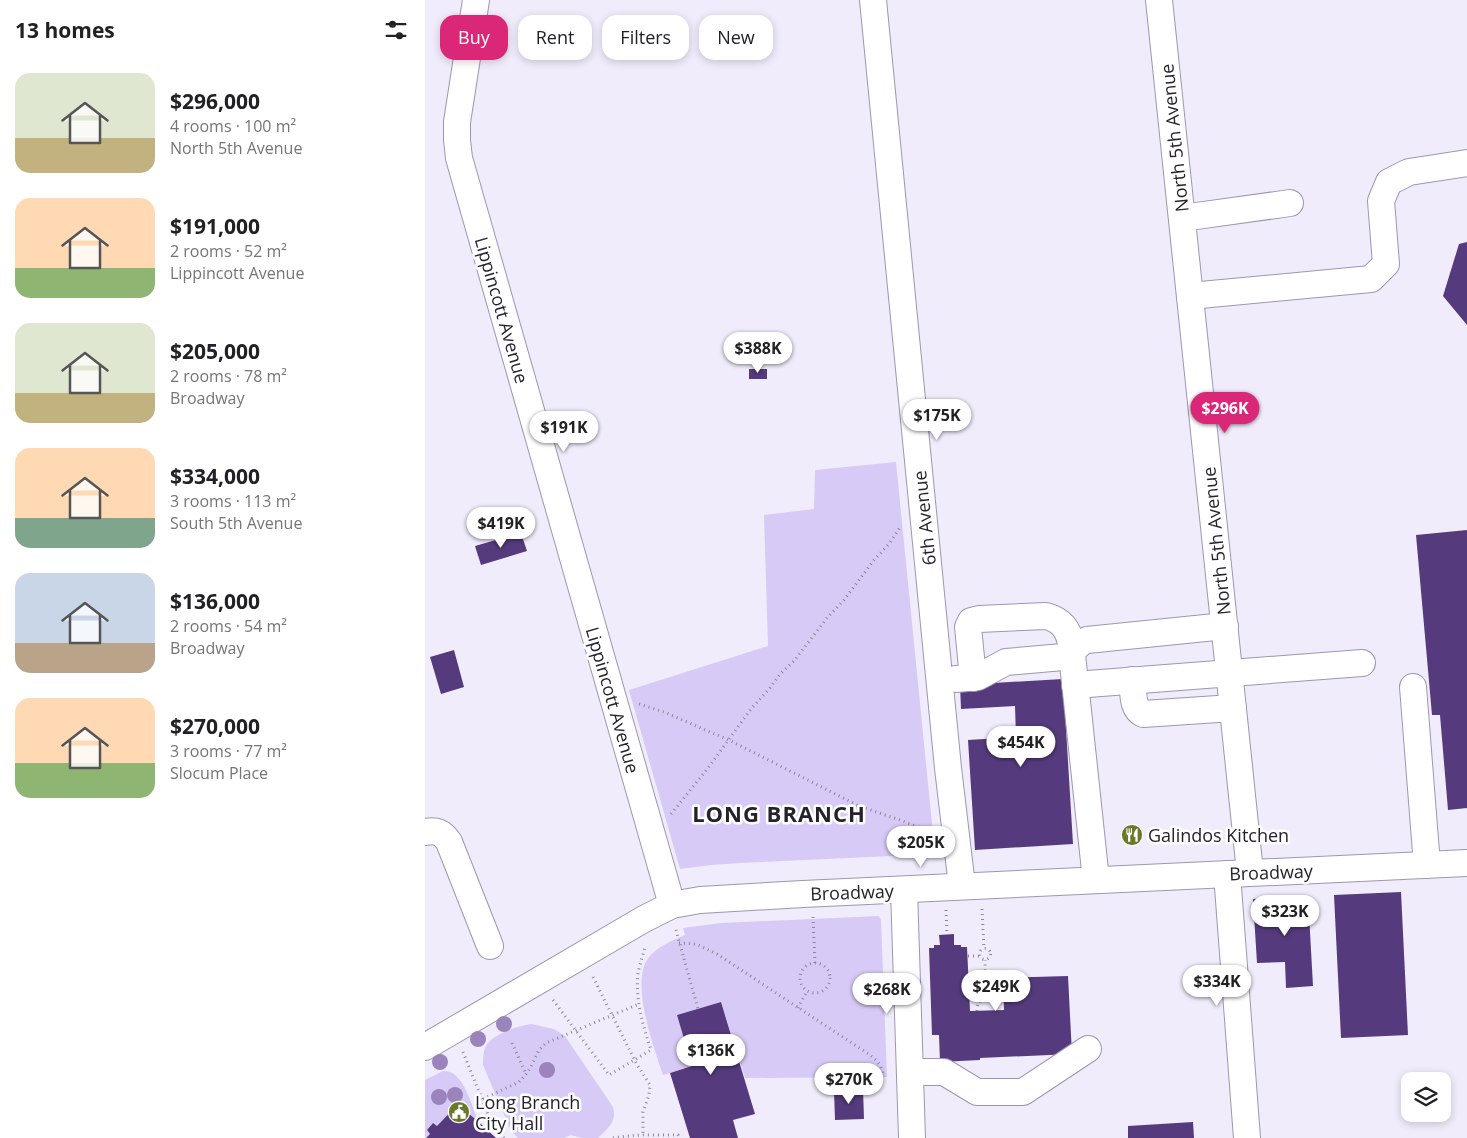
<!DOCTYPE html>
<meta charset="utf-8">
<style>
:root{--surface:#fff;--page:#f6f6f6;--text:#202124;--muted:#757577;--accent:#db2777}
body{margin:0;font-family:"Open Sans",sans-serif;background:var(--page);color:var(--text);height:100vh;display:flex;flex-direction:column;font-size:19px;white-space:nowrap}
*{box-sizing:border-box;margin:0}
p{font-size:16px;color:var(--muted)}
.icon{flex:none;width:28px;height:28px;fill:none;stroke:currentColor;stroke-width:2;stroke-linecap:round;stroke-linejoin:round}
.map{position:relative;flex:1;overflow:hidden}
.panel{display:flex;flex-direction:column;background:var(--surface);width:425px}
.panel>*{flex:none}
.guide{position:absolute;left:15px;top:15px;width:475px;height:45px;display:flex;gap:10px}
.fabs{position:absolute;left:976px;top:1072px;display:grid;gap:10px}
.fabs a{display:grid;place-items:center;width:50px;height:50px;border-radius:10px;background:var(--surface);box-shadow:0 2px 8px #0003;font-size:25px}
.price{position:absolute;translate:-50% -42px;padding:0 11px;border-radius:18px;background:#fff;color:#222;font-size:16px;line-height:32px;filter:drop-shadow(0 1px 2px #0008)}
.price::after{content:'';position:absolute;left:50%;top:30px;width:15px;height:11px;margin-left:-8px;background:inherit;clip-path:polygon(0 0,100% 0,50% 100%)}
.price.selected{background:var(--accent);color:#fff}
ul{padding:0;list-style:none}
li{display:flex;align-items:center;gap:15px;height:125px;padding:0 15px}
li span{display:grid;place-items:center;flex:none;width:140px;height:100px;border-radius:15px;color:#555}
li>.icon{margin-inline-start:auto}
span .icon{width:60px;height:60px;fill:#fffc;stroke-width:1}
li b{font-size:21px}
h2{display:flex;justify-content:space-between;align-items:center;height:60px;padding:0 15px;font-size:21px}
.pill{padding:0 18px;border-radius:15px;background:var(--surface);box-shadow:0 2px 8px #0003;font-size:18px;line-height:45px}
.pill.selected{background:var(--accent);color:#fff}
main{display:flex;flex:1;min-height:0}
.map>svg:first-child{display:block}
</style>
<main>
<section class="panel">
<h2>13 homes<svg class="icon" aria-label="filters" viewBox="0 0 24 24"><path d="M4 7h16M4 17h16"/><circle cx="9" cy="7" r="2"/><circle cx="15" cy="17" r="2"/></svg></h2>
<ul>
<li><span style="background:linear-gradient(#dfe7d0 65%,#c2b280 0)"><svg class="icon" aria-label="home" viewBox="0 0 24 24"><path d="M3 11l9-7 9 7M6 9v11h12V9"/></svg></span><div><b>$296,000</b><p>4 rooms · 100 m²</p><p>North 5th Avenue</p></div></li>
<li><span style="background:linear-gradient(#ffd9b3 70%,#8fb573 0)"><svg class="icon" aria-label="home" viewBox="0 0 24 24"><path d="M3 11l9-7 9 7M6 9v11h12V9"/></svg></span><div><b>$191,000</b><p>2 rooms · 52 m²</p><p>Lippincott Avenue</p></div></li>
<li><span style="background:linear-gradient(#dfe7d0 70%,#c2b280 0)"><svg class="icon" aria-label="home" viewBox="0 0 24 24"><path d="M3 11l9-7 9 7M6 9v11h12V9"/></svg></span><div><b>$205,000</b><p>2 rooms · 78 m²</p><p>Broadway</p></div></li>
<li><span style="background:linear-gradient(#ffd9b3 70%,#7fa58c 0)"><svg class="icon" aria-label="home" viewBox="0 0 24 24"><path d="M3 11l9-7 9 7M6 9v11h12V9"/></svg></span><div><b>$334,000</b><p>3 rooms · 113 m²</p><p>South 5th Avenue</p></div></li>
<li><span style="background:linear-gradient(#c9d6e8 70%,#b9a48a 0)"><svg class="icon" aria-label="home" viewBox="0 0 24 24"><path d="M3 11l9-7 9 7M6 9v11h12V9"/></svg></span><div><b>$136,000</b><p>2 rooms · 54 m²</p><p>Broadway</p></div></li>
<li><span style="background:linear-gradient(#ffd9b3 65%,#8fb573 0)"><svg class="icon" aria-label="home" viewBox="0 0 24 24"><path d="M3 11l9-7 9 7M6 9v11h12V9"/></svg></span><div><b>$270,000</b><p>3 rooms · 77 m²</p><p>Slocum Place</p></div></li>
</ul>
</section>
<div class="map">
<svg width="1042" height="1138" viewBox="0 0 1042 1138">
<rect width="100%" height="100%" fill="#f1ecfc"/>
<!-- green -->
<g fill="#d8caf6">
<path d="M471 462 510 854 315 863 286 865 255 869 204 690 343 646 339 515 389 509 390 470Z"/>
<path d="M454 916 456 920 462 1077 320 1078 296 1002 252 1015 267 1066 238 1075C229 1048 206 986 222 960 230 947 247 941 260 935L258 928 296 923Z"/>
<path d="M106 1024 129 1029 140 1036 188 1107C193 1121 182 1129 173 1138H157L146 1135 139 1138H93L86 1131 58 1065C58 1059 58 1053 60 1048 66 1034 92 1026 106 1024Z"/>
<path d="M18 1071C38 1069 47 1106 53 1121L33 1104 12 1126 8 1123 2 1130 5 1134 0 1138V1080Z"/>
</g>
<!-- building -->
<g fill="#553b7d">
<path d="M1042 242V325L1018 296 1034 244Z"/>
<rect x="324" y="369" width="18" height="10"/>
<path d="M1042 530V808L1023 810 1015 715H1007L991 535Z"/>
<path d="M96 533 102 551 56 565 50 546Z"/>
<path d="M29 650 39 687 16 694 5 657Z"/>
<path d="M638 679 648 844 550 850 543 740 591 737 590 706 536 709 535 685Z"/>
<path d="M976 892 983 1035 916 1038 909 895Z"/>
<path d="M883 896 888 986 861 988 860 962 832 963 828 899Z"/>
<path d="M529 934V945H536V947H542L545 1011 579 1010 578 978 643 976 647 1054 555 1058V1060L515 1062 514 1035H507L504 948H509V945H515L514 935Z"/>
<path d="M296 1002 330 1114 308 1120 313 1138H265L245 1073 267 1066 252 1015Z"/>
<path d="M438 1089 439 1119 410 1120 409 1091Z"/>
<path d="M33 1104 57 1125 71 1138H1L5 1134 2 1130 8 1123 12 1126Z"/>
<path d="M768 1122 769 1138H703V1126Z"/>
</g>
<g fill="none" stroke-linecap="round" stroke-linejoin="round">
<!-- minor casing -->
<g stroke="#9e96ae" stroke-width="28">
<g id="minor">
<path d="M51 0 32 122V140L34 158 247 905"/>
<path d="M448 0 523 768 537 886"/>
<path d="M734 0 825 872"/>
<path d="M757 218 865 203"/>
<path d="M765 296 946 279 961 264 956 201 964 182 984 172 1042 163"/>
<path d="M548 678 543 627 546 621 554 619 621 616C636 620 644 629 646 645L671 880"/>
<path d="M531 679 553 677 581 662 638 657 646 652 657 642 662 640 800 626"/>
<path d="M707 680C709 691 706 708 718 714L808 708"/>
<path d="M650 685 937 663"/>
<path d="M988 687 1002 865"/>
<path d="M0 832C12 830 17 832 24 842L65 946"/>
<path d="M802 874 822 1138"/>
<path d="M479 890 487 1138"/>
<path d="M0 1047 219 919 247 905 275 900 378 894 1042 863"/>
<path d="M485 1072H519L552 1092H598L663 1049"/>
</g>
</g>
<!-- path -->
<g stroke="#8c8895" stroke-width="3" stroke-dasharray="1 4" stroke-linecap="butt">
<path d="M214 704 239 712 306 741 434 806 478 821 507 833"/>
<path d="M246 814 283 768 326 709 345 688 355 674 369 661 402 618 419 600 449 560 464 544 476 526"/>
<path d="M557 909 559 949"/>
<path d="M521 910 522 935"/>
<path d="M388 917 390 963"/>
<path d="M251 930 273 1009"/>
<path d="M254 943 271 944 292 954 436 1049C447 1056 458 1063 458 1077"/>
<circle cx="560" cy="954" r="5.5"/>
<path d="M543 956H555"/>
<circle cx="390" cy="978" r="15"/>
<path d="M168 977 211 1063 225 1085 224 1095 218 1112V1135"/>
<path d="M561 997H579"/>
<path d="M128 1000 184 1075 226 1050C218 1025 210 1000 213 973 215 964 218 955 220 947"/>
<path d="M373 1008 382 991"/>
<path d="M552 1011 553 1002 561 997 560 960"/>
<path d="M87 1043 101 1074"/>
<path d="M38 1052 67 1124 79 1138"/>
<path d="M58 1099 94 1082 103 1072 114 1050 121 1043 214 1004"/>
<path d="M188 1138C209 1134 232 1135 253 1135L254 1138"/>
</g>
<!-- minor -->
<use href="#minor" stroke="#fff" stroke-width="26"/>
</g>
<!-- trees -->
<g fill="#9b84bb">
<circle cx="79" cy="1024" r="8"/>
<circle cx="53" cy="1039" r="8"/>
<circle cx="15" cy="1062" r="8"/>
<circle cx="122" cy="1070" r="8"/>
<circle cx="30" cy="1095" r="8"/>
<circle cx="14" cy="1097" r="8"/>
</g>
<!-- icons -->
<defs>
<g id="restaurant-disc" transform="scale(1.125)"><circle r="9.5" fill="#6a7a29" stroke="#fff"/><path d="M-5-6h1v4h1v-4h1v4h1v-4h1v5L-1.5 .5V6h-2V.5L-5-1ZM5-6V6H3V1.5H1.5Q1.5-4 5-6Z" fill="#fff"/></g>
<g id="civic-disc" transform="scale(1.125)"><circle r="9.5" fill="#6a7a29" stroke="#fff"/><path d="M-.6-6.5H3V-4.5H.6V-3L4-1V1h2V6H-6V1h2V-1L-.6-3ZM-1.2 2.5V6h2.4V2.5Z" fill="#fff"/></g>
</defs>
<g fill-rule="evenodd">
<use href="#restaurant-disc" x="707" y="835"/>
<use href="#civic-disc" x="34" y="1112"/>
</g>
<g text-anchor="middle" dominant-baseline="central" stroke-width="5" stroke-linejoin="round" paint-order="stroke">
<!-- street labels -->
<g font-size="18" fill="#25222b" stroke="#fff">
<text transform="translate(749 138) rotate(-96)">North 5th Avenue</text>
<text transform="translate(77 310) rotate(74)">Lippincott Avenue</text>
<text transform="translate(499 518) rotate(-96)">6th Avenue</text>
<text transform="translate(791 541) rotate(-96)">North 5th Avenue</text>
<text transform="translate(188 700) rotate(74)">Lippincott Avenue</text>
<text transform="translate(846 872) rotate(-2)">Broadway</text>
<text transform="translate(427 892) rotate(-2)">Broadway</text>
</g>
<!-- poi labels -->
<g font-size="18" fill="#25222b" stroke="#fff" text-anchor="start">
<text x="723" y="835">Galindos Kitchen</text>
<text x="50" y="1102">Long Branch<tspan x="50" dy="21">City Hall</tspan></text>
</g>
<!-- district labels -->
<g font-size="22" font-weight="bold" letter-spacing="1" fill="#25222b" stroke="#fff">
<text x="354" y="813">LONG BRANCH</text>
</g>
</g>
</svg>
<div class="fabs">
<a><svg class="icon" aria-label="layers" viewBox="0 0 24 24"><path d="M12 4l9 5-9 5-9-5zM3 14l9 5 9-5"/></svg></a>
</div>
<b class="price" style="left:333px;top:374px">$388K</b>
<b class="price selected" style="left:800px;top:434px">$296K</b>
<b class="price" style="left:512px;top:441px">$175K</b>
<b class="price" style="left:139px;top:453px">$191K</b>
<b class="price" style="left:76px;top:549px">$419K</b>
<b class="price" style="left:596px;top:768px">$454K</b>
<b class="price" style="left:496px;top:868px">$205K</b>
<b class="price" style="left:860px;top:937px">$323K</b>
<b class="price" style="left:792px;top:1007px">$334K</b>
<b class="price" style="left:571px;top:1012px">$249K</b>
<b class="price" style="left:462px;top:1015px">$268K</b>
<b class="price" style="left:286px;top:1076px">$136K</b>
<b class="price" style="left:424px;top:1105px">$270K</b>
<div class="guide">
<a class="pill selected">Buy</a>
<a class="pill">Rent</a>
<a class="pill">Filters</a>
<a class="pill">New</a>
</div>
</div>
</main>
